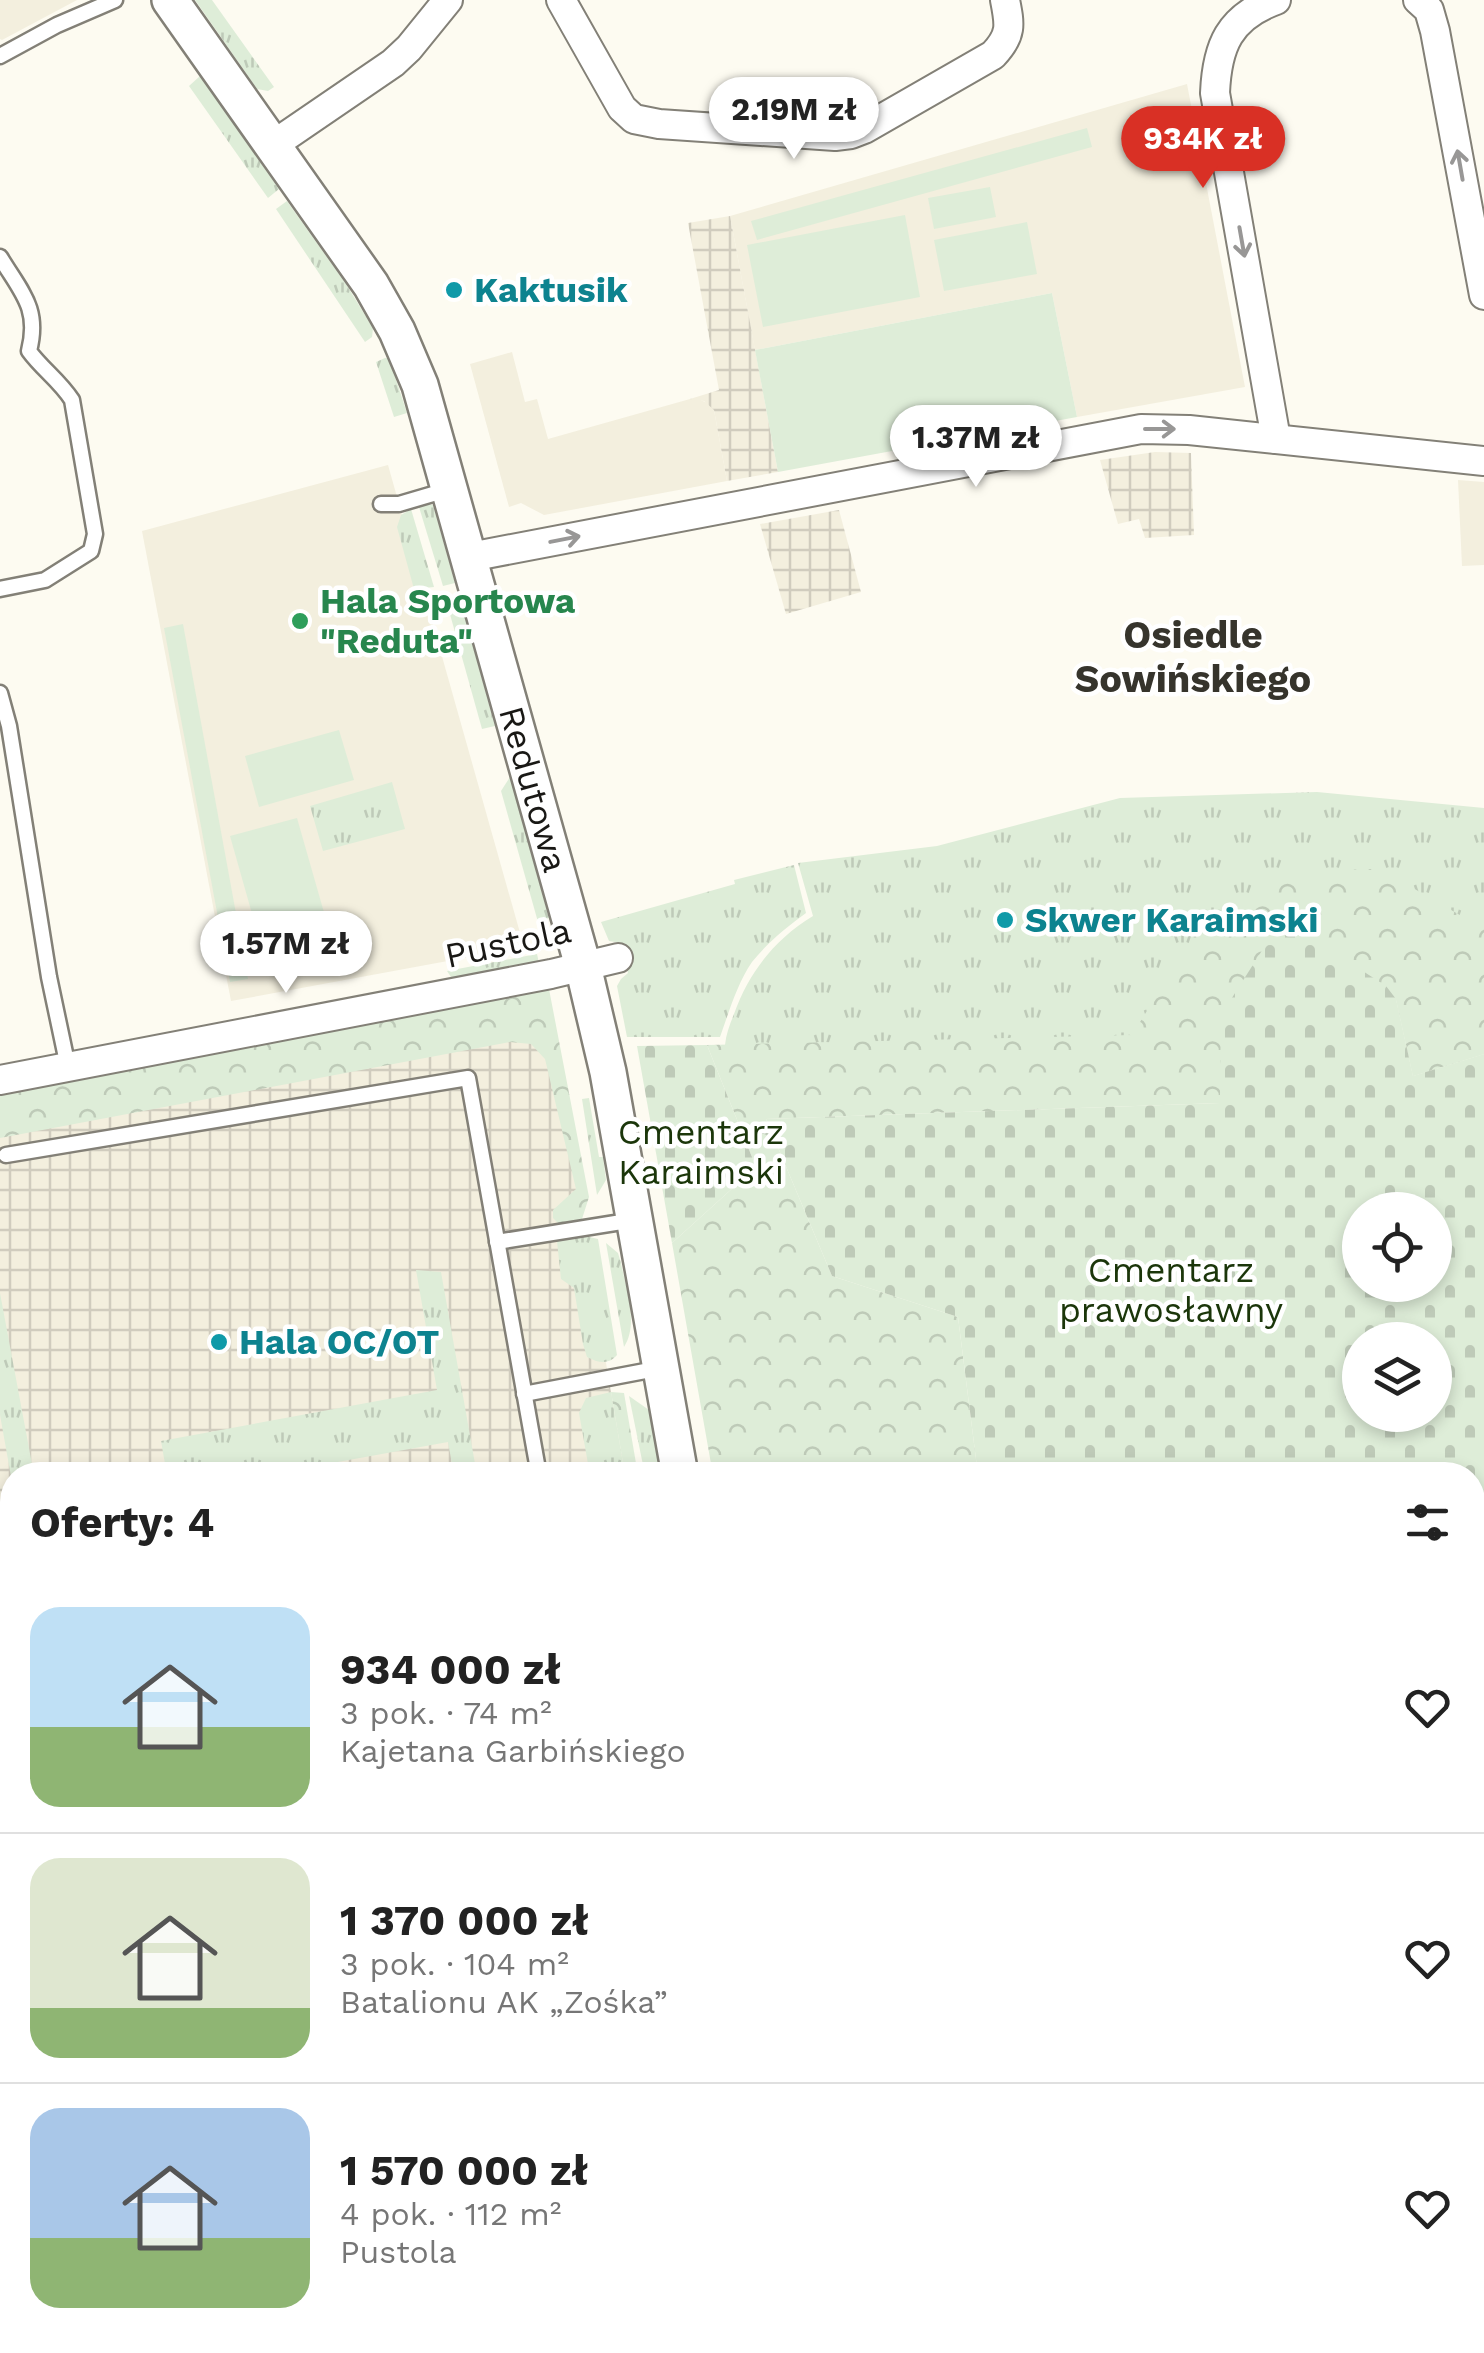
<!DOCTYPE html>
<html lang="pl">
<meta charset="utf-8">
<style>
:root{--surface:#fff;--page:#f2f2f2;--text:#222;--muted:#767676;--line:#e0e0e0;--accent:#d93025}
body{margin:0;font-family:"Work Sans",sans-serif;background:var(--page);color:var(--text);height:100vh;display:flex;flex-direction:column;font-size:38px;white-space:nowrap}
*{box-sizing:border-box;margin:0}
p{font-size:32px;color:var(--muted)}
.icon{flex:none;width:55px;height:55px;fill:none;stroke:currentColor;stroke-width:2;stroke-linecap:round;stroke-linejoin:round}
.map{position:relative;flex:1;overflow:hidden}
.drawer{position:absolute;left:0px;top:1462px;width:1485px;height:892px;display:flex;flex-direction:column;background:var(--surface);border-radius:40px 40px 0 0;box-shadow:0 5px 15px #0003}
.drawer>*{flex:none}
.fabs{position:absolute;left:1342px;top:1192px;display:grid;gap:20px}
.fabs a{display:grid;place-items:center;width:110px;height:110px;border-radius:50%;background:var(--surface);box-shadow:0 5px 15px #0003;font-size:50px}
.price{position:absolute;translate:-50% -85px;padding:0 22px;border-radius:35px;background:#fff;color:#222;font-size:32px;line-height:65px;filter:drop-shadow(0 2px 5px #0008)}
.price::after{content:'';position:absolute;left:50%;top:60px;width:30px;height:22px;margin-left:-15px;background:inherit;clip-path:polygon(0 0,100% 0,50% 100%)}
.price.current{background:var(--accent);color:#fff}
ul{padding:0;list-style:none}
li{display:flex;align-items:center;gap:30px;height:250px;padding:0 30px}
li+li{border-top:2px solid var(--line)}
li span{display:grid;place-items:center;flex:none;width:280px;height:200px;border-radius:30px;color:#555}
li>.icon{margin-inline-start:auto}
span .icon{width:120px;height:120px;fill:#fffc;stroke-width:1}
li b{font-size:42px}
h2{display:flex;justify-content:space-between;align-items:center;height:120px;padding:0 30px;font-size:42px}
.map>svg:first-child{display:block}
</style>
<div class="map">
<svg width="1484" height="2353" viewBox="0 0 1484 2353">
<defs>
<pattern id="industrial-grid" width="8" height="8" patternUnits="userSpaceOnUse" patternTransform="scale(2.5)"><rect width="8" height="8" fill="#f3efde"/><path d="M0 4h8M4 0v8" fill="none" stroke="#d0ccbe"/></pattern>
<pattern id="grass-tufts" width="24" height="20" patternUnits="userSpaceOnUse" patternTransform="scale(2.5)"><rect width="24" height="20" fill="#deedd8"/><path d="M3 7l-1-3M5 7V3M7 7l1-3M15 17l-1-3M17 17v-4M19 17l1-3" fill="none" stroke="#becab8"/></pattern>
<pattern id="forest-crowns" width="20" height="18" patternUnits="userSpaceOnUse" patternTransform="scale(2.5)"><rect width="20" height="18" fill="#deedd8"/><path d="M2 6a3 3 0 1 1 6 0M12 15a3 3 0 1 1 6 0" fill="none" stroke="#becab8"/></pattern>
<pattern id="cemetery-stones" width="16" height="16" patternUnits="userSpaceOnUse" patternTransform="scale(2.5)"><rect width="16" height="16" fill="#deedd8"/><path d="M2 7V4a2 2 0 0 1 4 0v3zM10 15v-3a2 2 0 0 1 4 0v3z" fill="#becab8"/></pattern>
</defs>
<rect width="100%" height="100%" fill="#fdfbf1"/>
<!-- built -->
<g fill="#f3efde">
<path d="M0 0H77L2 40 0 39Z"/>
<path d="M1187 84 1245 387 1077 417 1052 293 755 350 730 216Z"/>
<path d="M512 352 525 402 537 399 548 439 690 399H698L710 404 714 410 727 481 544 515 521 503 509 507 470 364Z"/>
<path d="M388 465 524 947 231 1001 142 531Z"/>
<path d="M1458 480 1484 482V565L1462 566Z"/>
<path d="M12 2069V2342L70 2343 71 2353H0V2072Z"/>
</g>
<!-- industrial -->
<g fill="url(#industrial-grid)">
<path d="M730 216 778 472 727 481 714 410 704 401 690 399 719 390 688 223Z"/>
<path d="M1155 452 1191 453 1194 535 1145 538 1139 519 1118 524 1100 460Z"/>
<path d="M839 510 861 592 786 614 760 524Z"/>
<path d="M548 1021 625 1475H12V1998L0 2000V1121Z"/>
</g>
<!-- grass -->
<g fill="url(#grass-tufts)">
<path d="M195 0H212L274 87 268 91 257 89Z"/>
<path d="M200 76 279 189 268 198 189 86Z"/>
<path d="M287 201 346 284 373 328 372 337 365 342 276 209Z"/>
<path d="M385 358H389L407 413 394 417 376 362Z"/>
<path d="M428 504 433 505 455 583 443 586 419 507Z"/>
<path d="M411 509 434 587 414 589 397 527 401 515Z"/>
<path d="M459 596 495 726 482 729 446 600Z"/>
<path d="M510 777 549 918 538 922 501 791Z"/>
<path d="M392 782 405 829 323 851 310 806Z"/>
<path d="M1317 792 1484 808V1054L1413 1076 1396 999 1220 1103 707 1045H725C726 1034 730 1024 734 1014 749 972 775 939 813 916L798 863 937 846 1120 798Z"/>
<path d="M794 865 806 913C787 927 767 943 752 962 737 984 729 1012 720 1037H627L617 986 621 979 628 973 621 943 609 941 601 922 735 884 734 880Z"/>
<path d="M537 954 539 963 453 980 447 971Z"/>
<path d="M589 1098 599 1157H603L606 1180 597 1195 582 1099Z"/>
<path d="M582 1219 585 1236 598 1239 617 1355C608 1365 599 1363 587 1357L583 1344 574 1288 561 1279 557 1241 567 1224Z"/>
<path d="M606 1243 618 1253 621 1263C626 1289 639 1324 624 1347Z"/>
<path d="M416 1270 441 1272 477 1475H454L448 1442 266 1475H167L161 1441 437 1390Z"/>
<path d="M0 1293 34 1475H12V1482L0 1415Z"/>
<path d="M611 1392 625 1475H590L579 1413 586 1398Z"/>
<path d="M629 1396 649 1410 660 1475H645Z"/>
<path d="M648 2343H706L708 2353H633L637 2346Z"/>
</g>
<!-- forest -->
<g fill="url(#forest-crowns)">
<path d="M1380 869 1484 929V1054L1413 1076 1396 999 1221 1023 1220 1103 766 1119 832 1276 958 1317 978 1475H713L672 1243 756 1167 707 1045 1132 1035 1199 927 1223 911 1297 877 1340 870Z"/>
<path d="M549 989 589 1197 582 1219 561 1226 553 1218V1210L576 1189 545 1059 531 1044 510 1042 0 1138V1090Z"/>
<path d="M611 1392 624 1393 638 1475H625Z"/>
<path d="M1113 2342 1114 2353H852L851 2343Z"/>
</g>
<!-- cemetery -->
<g fill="url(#cemetery-stones)" fill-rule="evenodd">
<path d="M1282 919 1386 986 1396 999 1413 1076 1484 1054V2353H1114L1113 2343 1472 2342V1475H978L958 1317 832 1276 766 1119 1220 1103 1221 1022 1223 1012ZM1360 1210H1435V1285H1360ZM1360 1340H1435V1415H1360Z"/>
<path d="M707 1045 756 1167 672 1243 637 1046Z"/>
</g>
<!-- pitch -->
<g fill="#deedd8">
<path d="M1087 128 1092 147 757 240 751 221Z"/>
<path d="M990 187 996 217 934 229 928 198Z"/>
<path d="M905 215 920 297 763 327 747 245Z"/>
<path d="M1027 222 1037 274 944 291 934 240Z"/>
<path d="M1052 293 1077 417 778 472 755 350Z"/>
<path d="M183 624 248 979 230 982 164 628Z"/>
<path d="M339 730 354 780 259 807 245 756Z"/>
<path d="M297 818 335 951 268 970 230 836Z"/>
</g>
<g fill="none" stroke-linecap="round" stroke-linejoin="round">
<!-- service casing -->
<g stroke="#838077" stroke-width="19">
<g id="service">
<path d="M0 56 57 25 115 0"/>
<path d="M0 257C21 292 40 308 29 351 42 369 59 380 72 400L95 534 91 551 45 580 0 589"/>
<path d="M381 504H399L450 489"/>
<path d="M0 693 9 726 49 977 68 1067"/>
<path d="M6 1155 468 1078 539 1475"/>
<path d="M497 1242 634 1220"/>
<path d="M524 1394 661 1368"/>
<path d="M0 1600 12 1661"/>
<path d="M0 1804 12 1801"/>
<path d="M0 1871 12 1869"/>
<path d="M718 2342 719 2353"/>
<path d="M617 2353 620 2342"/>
</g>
</g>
<!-- minor casing -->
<g stroke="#838077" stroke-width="32">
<g id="minor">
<path d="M561 0 622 108 634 119 659 124 835 136 851 134 864 129 993 55C1012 35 1010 25 1005 0"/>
<path d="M1418 0 1429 10 1435 31 1484 295"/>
<path d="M273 145 393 63 409 48 448 0"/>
<path d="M1276 439 1215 93C1217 46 1229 17 1276 0"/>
<path d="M470 557 1141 429 1189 430 1484 461"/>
<path d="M0 1080 551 974 618 958"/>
<path d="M0 2033 12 2031"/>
</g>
</g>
<!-- tertiary casing -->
<g stroke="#838077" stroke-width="40">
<g id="tertiary">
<path id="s1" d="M170 0 371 285 397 331 420 385 583 966 608 1072 680 1475"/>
<path d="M829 2342 831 2353"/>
</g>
</g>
<!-- service -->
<use href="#service" stroke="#fff" stroke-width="14"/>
<!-- minor -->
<use href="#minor" stroke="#fff" stroke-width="28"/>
<!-- tertiary -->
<use href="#tertiary" stroke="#fff" stroke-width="35"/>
</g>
<!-- one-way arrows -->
<defs><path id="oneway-shaft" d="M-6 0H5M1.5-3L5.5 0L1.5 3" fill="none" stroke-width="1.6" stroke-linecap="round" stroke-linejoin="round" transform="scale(2.5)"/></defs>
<g stroke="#989796">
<use href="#oneway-shaft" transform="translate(1460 165) rotate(-100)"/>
<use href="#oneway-shaft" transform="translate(1242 242) rotate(80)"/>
<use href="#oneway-shaft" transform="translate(1160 429)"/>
<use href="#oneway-shaft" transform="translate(565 539) rotate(-11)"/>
</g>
<!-- markers -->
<g fill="#0f9aa8" stroke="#fff" stroke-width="4">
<circle cx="454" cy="290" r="10"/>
<circle cx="1005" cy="920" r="10"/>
<circle cx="219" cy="1342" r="10"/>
</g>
<circle fill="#2e9e5b" stroke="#fff" stroke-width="4" cx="300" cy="621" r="10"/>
<g text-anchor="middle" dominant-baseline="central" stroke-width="9" stroke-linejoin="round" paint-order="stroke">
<!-- culture labels -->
<g font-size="35" font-weight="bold" fill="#0d838f" stroke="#fff" text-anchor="start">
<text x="474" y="290">Kaktusik</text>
<text x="1025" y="920">Skwer Karaimski</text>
<text x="239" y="1342">Hala OC/OT</text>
</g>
<!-- leisure labels -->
<g font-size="35" font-weight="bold" fill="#27864d" stroke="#fff" text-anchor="start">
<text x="320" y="601">Hala Sportowa<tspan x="320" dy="40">"Reduta"</tspan></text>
</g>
<!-- street labels -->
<g font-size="35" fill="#191815" stroke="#fff">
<text stroke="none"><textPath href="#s1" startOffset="880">Redutowa</textPath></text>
<text transform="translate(508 943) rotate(-12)">Pustola</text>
</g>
<!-- park labels -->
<g font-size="35" fill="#1b360a" stroke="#fff">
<text x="701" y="1132">Cmentarz<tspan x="701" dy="40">Karaimski</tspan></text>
<text x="1171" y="1270">Cmentarz<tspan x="1171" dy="40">prawosławny</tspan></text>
</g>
<!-- neighbourhood labels -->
<g font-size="38" font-weight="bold" fill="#36342c" stroke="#fff">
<text x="1193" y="635">Osiedle<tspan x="1193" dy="44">Sowińskiego</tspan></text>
</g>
</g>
</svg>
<div class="fabs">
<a><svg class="icon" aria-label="locate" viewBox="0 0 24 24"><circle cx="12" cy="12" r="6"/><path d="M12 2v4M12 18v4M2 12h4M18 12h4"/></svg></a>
<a><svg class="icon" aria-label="layers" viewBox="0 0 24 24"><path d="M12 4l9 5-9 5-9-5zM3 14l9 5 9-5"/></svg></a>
</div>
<b class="price" style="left:794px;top:162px">2.19M zł</b>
<b class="price current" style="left:1203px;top:191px">934K zł</b>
<b class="price" style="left:976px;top:490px">1.37M zł</b>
<b class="price" style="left:286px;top:996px">1.57M zł</b>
<section class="drawer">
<h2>Oferty: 4<svg class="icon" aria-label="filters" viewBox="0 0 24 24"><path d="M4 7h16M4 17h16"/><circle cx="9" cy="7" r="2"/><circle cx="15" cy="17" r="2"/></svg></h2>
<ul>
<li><span style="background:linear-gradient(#bfe0f5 60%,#8fb573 0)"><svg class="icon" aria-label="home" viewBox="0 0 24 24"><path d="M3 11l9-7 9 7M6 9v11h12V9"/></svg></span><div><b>934 000 zł</b><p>3 pok. · 74 m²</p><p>Kajetana Garbińskiego</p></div><svg class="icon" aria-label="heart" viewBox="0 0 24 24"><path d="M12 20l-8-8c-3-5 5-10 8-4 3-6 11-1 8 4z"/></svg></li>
<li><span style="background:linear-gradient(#dfe7d0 75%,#8fb573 0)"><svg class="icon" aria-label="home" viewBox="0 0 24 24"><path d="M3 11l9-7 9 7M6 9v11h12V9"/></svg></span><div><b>1 370 000 zł</b><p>3 pok. · 104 m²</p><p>Batalionu AK „Zośka”</p></div><svg class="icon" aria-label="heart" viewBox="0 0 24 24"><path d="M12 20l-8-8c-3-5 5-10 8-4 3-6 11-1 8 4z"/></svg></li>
<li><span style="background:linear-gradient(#a9c7e8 65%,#8fb573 0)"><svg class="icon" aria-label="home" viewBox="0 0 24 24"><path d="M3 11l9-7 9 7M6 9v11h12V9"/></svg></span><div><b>1 570 000 zł</b><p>4 pok. · 112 m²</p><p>Pustola</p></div><svg class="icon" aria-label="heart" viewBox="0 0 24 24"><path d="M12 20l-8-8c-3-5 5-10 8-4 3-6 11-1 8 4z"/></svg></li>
</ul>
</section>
</div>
